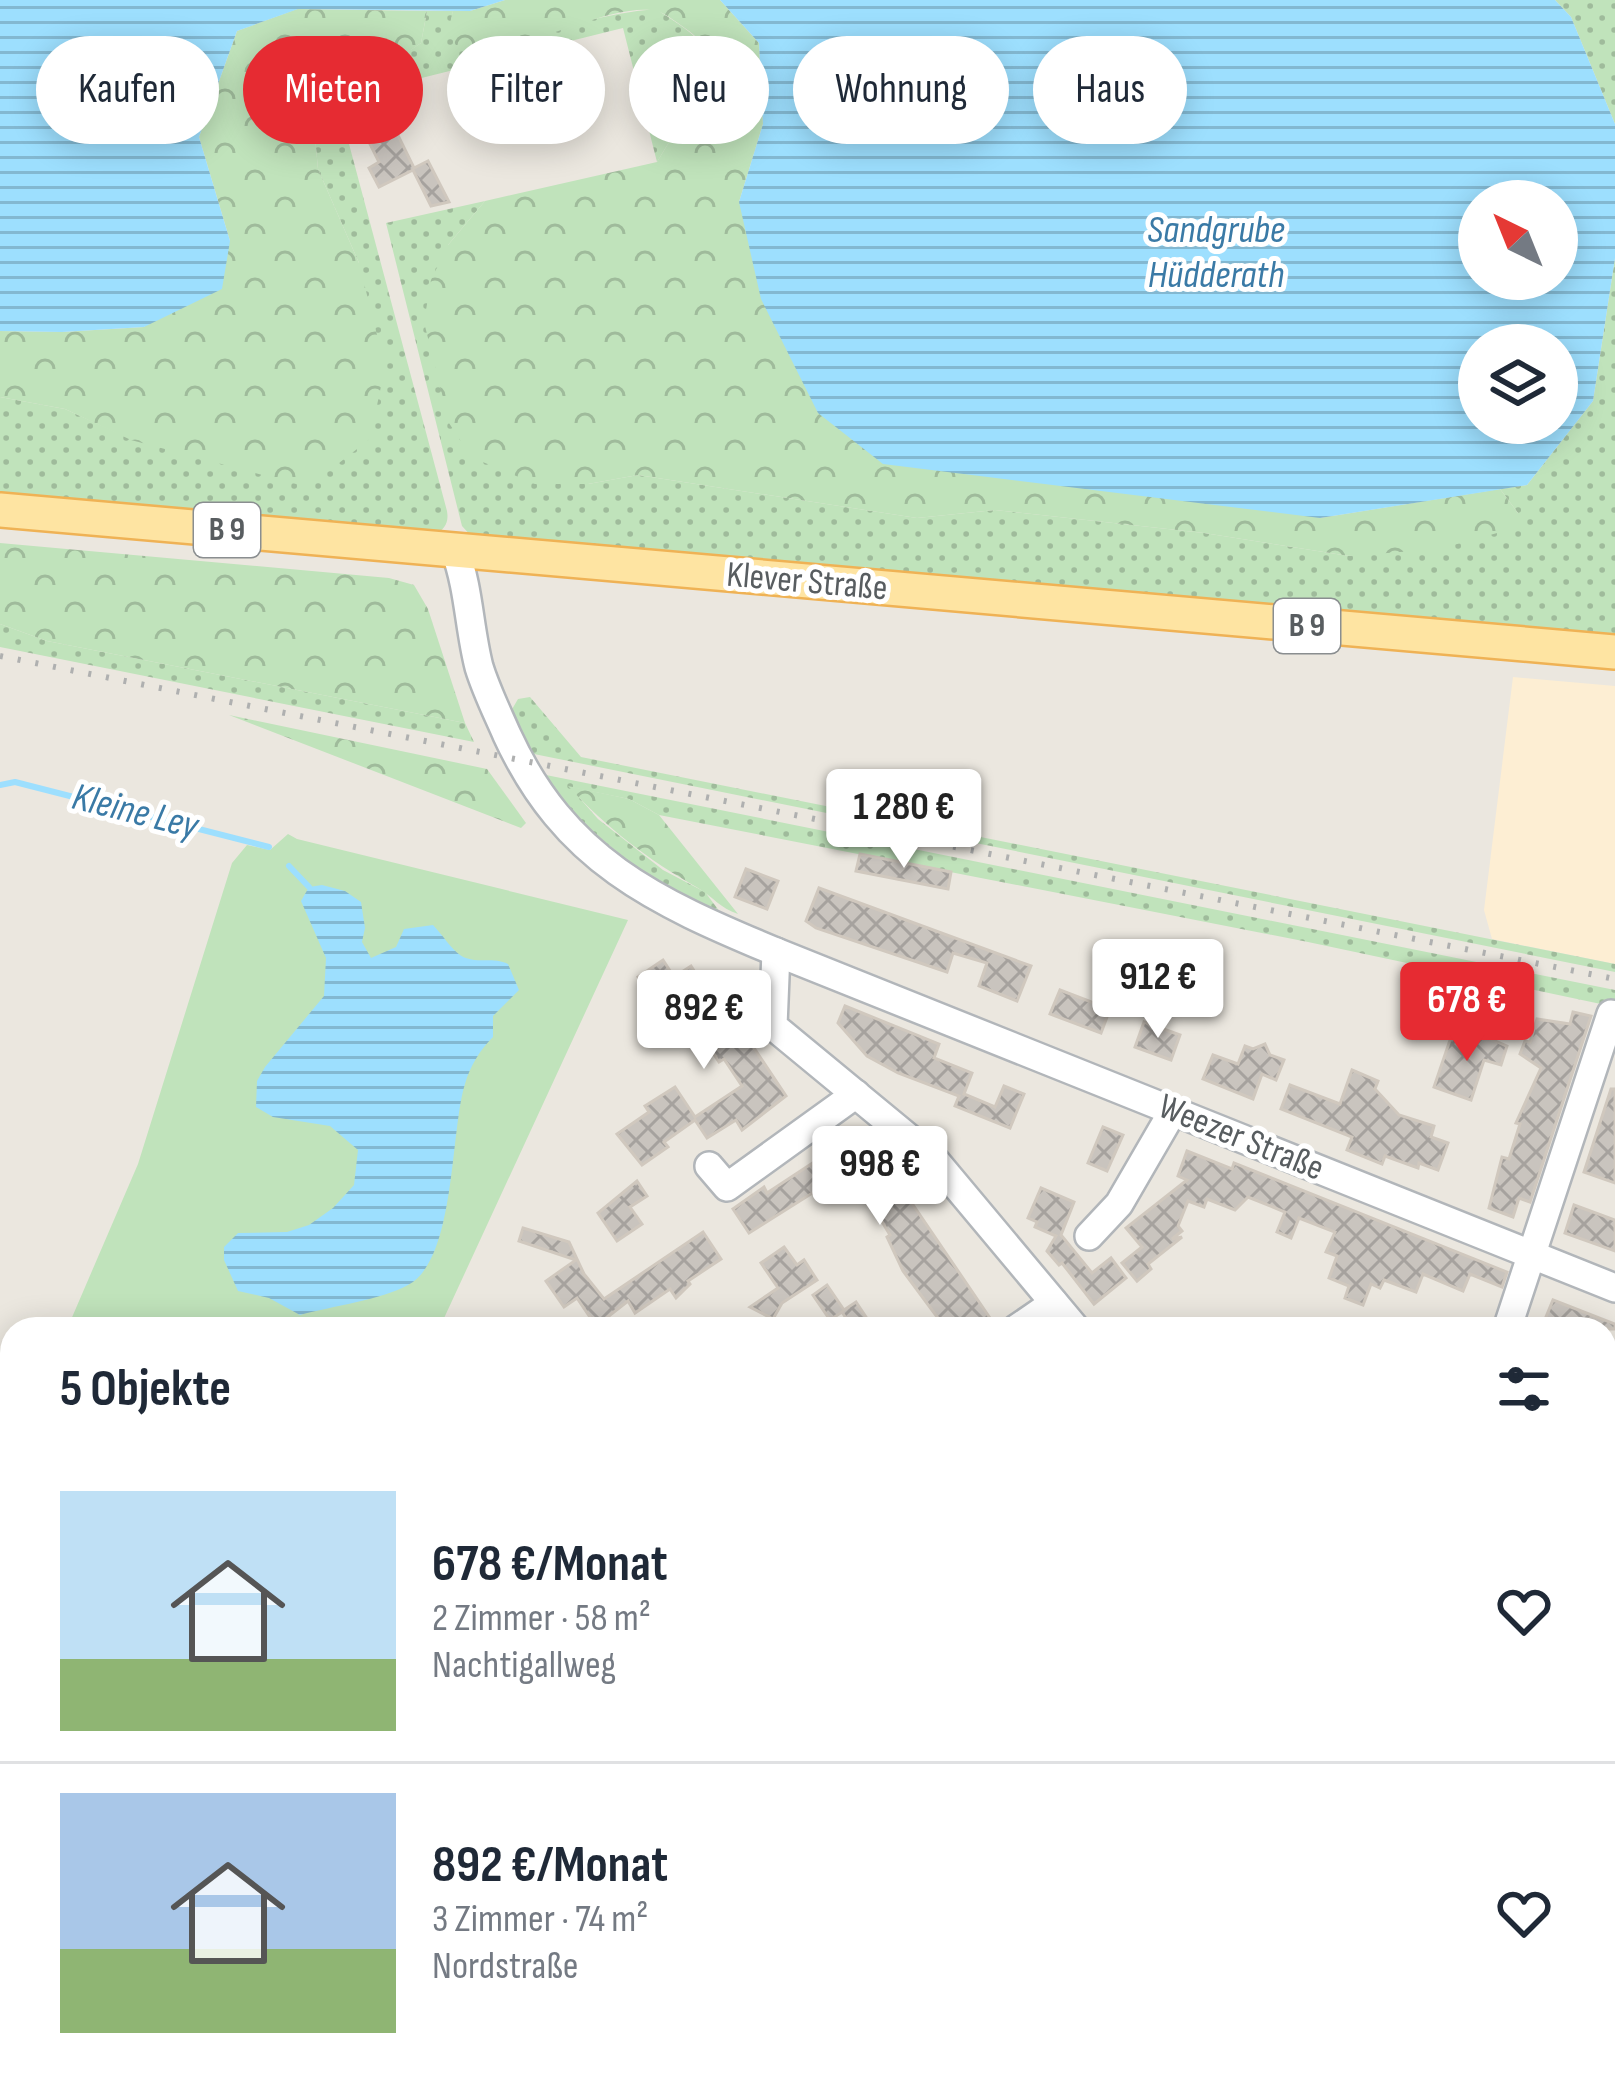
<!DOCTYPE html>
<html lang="de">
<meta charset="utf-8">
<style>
:root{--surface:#fff;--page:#f2f2f3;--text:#1f2937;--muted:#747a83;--line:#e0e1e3;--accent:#e62b32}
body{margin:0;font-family:"Sofia Sans Condensed",sans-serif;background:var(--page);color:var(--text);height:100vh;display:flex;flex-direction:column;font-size:45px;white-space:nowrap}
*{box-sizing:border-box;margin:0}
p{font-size:39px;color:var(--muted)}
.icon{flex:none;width:66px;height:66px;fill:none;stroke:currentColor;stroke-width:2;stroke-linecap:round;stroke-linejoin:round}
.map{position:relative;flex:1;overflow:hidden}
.panel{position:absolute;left:0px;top:1317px;width:1617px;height:771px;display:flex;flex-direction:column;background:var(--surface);border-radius:36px 36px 0 0;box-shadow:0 6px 30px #0003}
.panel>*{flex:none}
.guide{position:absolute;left:36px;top:36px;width:1545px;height:108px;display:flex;gap:24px}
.needle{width:78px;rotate:317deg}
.tools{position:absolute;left:1458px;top:180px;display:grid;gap:24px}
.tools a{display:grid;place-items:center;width:120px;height:120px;border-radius:50%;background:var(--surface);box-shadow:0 6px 30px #0003;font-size:60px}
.price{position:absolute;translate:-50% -102px;padding:0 27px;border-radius:12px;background:#fff;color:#222;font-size:39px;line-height:78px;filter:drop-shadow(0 3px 6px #0008)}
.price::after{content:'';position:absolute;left:50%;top:72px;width:36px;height:27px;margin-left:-18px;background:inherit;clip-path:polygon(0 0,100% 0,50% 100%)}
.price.on{background:var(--accent);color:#fff}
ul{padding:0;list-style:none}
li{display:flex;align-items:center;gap:36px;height:300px;padding:0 60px}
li+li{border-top:3px solid var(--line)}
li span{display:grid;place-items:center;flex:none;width:336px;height:240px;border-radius:0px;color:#555}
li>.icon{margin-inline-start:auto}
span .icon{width:144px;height:144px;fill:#fffc;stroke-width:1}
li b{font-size:51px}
h2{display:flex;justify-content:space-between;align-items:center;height:144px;padding:0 60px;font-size:51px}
.pill{padding:0 42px;border-radius:54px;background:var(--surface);box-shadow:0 6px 30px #0003;font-size:42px;line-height:108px}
.pill.on{background:var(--accent);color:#fff}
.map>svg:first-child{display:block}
</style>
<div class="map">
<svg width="1615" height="2087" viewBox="0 0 1615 2087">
<defs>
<pattern id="grass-dots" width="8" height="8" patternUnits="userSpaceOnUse" patternTransform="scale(3)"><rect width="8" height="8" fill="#c0e3bb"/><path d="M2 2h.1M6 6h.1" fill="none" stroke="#9fbb9b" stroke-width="1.8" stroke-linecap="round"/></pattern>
<pattern id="forest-crowns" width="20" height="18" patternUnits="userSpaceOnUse" patternTransform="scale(3)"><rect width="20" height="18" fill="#c0e3bb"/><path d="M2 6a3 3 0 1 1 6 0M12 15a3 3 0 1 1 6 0" fill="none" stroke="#9fbb9b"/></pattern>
<pattern id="water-rules" width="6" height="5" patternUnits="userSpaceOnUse" patternTransform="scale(3)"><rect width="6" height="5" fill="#9ddffe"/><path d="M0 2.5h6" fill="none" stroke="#83b8d1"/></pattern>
<pattern id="building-cross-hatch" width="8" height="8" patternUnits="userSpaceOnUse" patternTransform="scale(3)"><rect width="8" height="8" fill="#c9c4be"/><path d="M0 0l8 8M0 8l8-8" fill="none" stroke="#a6a29e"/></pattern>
</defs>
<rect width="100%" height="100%" fill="#ebe7df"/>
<!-- commercial -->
<path fill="#fdeed3" d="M1513 677 1615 686V964L1492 939 1484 910Z"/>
<!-- grass -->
<g fill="url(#grass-dots)">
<path d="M1555 0H1615V124L1571 17Z"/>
<path d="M656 9C690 32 716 43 712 88L694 101 657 162 623 28 337 99 447 511C449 522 445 529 435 535L0 498V397L65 409 131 439 359 263 318 169 312 105 342 78 395 60 421 43 427 11H453L449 31 473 51C534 37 593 14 656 9Z"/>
<path d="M485 201 448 245 588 484 638 475 917 518 995 510 1204 533 1349 556 1518 513 1500 489 1527 485 1593 401 1615 258V640L472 537 462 526 386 223Z"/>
<path d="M0 624 47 641 465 723 474 742 0 647Z"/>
<path d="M530 697 581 757 1615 964V972L529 753 511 711 518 699Z"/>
<path d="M541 774 1615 990V1007L1308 942 659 815 629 799 570 787 598 819 663 870 705 892 726 920 649 879 572 814Z"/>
</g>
<!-- forest -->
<g fill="url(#forest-crowns)">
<path d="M505 0H720L759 43 763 124 739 202 1320 518 1500 489 1518 513 1508 530 1439 549 1349 556 1204 533 995 510 917 518 638 475 588 484H535L471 457 449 423 424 322 431 280 448 245 485 201 657 162 694 101 712 88C714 64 709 46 689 31 680 25 667 14 657 11 607 0 514 62 457 47L448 31 453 11H470Z"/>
<path d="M297 9 427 11 421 43 396 60 342 78 312 105 318 169 359 263 385 367 370 439 308 487 131 440 65 409 0 397V331L62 332 144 327 230 241 199 137 237 31Z"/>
<path d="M0 543 389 578 414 585 428 609 465 723 47 641 0 624Z"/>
<path d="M229 715 487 769 526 823 521 828Z"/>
<path d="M568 786 629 799 659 815 738 914C720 908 713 897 698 888 647 859 608 829 568 786Z"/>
</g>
<!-- green -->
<g fill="#c0e3bb">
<path d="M288 834 297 839 628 920 439 1329H67L138 1164 232 863 247 845 270 850Z"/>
<path d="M12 1455V1766L0 1765V1483Z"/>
</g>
<!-- water -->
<g fill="url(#water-rules)" fill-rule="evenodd">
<path d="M0 0H505L470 11 298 9 237 31 199 137 230 241 222 289 144 327 62 332 0 331Z"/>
<path d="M720 0H1555L1571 17 1615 124V258L1593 401 1527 485 1320 518 883 464 818 413 761 299 739 202 763 124 759 43ZM1557 201V279H1479V201ZM1557 345V423H1479V345Z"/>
<path d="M322 885 345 891 361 902 365 928 362 942 371 958 396 947 404 929 433 925C442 934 451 949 460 955 475 965 492 956 508 964L519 990 493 1016V1037C480 1050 470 1066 465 1084 450 1131 456 1260 408 1285 381 1300 332 1306 300 1315L269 1298 238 1291 224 1260V1247L238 1233 287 1232 309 1225 333 1208 354 1185 358 1150 330 1126 273 1117 256 1107 257 1081 265 1067 324 996 326 958 301 901 309 887Z"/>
</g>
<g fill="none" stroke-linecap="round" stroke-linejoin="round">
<!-- stream -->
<g stroke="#9ddffe" stroke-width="6">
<path d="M0 785 15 782 269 847"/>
<path d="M289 866 309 887"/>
</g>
</g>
<!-- building -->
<g fill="url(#building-cross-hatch)" stroke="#d0c8be" stroke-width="3">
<path d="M386 111 414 168 428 161 449 202 431 206 413 170 379 187 369 168 379 162 360 124Z"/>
<path d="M860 854 951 872 948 889 856 871Z"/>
<path d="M746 869 778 881 767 909 735 897Z"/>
<path d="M819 888 1031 966 1017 1001 979 986 987 963 953 953 947 972 816 928 806 921Z"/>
<path d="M663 960 674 977 691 966 704 986 710 982 786 1096 742 1130 736 1120 707 1138 695 1120 664 1142 668 1147 642 1165 617 1134 649 1112 645 1106 675 1087 695 1117 742 1086 724 1059 719 1062 707 1044 714 1039 687 999 683 1002 672 986 652 999 638 977Z"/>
<path d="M1060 990 1110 1009 1101 1033 1050 1014Z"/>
<path d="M845 1006 939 1044 934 1058 972 1073 964 1094 995 1107 1004 1086 1024 1094 1010 1128 955 1106 959 1096 898 1073 867 1056 838 1023Z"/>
<path d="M1573 1012 1591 1016 1530 1202 1519 1198 1513 1217 1489 1208 1502 1157 1509 1159 1520 1124 1516 1123 1541 1068 1520 1054 1525 1041 1530 1042 1537 1019 1570 1024Z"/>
<path d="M1144 1022 1180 1035 1171 1060 1135 1047Z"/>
<path d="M1472 1031 1507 1046 1501 1065 1484 1060 1471 1100 1434 1087 1451 1037 1468 1042Z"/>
<path d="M1265 1044 1270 1055 1284 1060 1276 1080 1262 1074 1253 1099 1203 1079 1213 1055 1238 1064 1245 1046 1253 1049Z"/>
<path d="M1352 1070 1378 1081 1375 1089 1399 1115 1434 1126 1431 1137 1448 1143 1438 1170 1419 1163 1418 1168 1385 1156 1382 1164 1347 1150 1352 1137 1281 1109 1290 1085 1340 1104Z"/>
<path d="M1611 1089H1615V1183L1584 1172Z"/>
<path d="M1103 1127 1123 1135 1107 1171 1088 1163Z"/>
<path d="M846 1141 857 1157 873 1146 990 1318 974 1329H946L903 1271 887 1237 890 1235 866 1195 859 1200 841 1175 749 1233 733 1209 764 1187 767 1193Z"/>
<path d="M1187 1151 1232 1169 1234 1163 1507 1272 1502 1287 1470 1274 1463 1291 1423 1274 1416 1292 1384 1280 1380 1288 1371 1284 1363 1305 1345 1298 1349 1286 1329 1278 1337 1256 1326 1252 1335 1232 1299 1218 1291 1238 1277 1232 1285 1212 1248 1197 1235 1210 1207 1199 1204 1207 1188 1201 1178 1226 1182 1231 1172 1239 1182 1237 1148 1264 1151 1269 1137 1281 1122 1263 1142 1247 1126 1228 1187 1180 1178 1176Z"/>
<path d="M637 1181 647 1196 630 1207 642 1224 617 1241 598 1213Z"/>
<path d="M1041 1188 1074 1202 1061 1235 1092 1273 1111 1258 1126 1278 1094 1304 1062 1263 1059 1265 1047 1251 1056 1236 1035 1227 1037 1222 1028 1218Z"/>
<path d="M1574 1205 1615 1220V1251L1565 1233Z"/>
<path d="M523 1228 569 1242 584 1274 604 1299 703 1232 721 1259 688 1281 690 1284 676 1298 670 1289 635 1313 628 1301 596 1326 577 1298 564 1307 546 1281 576 1260 519 1241Z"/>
<path d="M784 1247 797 1265 804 1260 817 1280 782 1303 773 1319 750 1307 778 1288 761 1263Z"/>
<path d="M827 1285 844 1310 856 1302 874 1329H853L842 1312 830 1320 813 1295Z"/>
<path d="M1553 1300 1615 1324V1329H1541Z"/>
</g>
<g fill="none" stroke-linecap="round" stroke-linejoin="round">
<!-- minor casing -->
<g stroke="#b2b6ba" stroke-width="32">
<g id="minor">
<path d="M455 551C469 588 469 628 479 667 486 690 497 712 507 735 565 861 654 901 776 952L1615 1288"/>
<path d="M776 952 773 1026 933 1158 1076 1329"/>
<path d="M709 1166 727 1187 856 1094"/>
<path d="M1089 1236 1119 1204 1173 1111"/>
<path d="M1016 1329 1054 1303"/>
<path d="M1507 1329 1611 1014"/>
<path d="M1605 1486 1615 1481"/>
<path d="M1605 1617 1615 1608"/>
<path d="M1605 1854 1615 1844"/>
<path d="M1605 1915 1615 1926"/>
<path d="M1605 2038 1615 2031"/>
<path d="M982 2076 984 2087"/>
<path d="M1065 2087 1079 2084"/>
<path d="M1533 2087 1549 2076"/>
</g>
</g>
<!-- major casing -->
<g stroke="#efb255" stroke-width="38">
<path id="major" d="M0 510 1615 652"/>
</g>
<!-- minor -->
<use href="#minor" stroke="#fff" stroke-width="27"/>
<!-- major -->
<use href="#major" stroke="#fee4a2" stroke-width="33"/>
<!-- rail -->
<path stroke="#afb0b0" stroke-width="6" stroke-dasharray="3 15" stroke-linecap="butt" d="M0 656 1615 979"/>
</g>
<g text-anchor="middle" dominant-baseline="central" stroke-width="10" stroke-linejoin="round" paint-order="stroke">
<!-- shield labels -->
<g fill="#fff" stroke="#8a8e90" stroke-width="3">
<rect x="194" y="503" width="66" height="54" rx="9"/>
<rect x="1274" y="599" width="66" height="54" rx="9"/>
</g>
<g font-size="33" font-weight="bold" fill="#585d60">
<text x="227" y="530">B 9</text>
<text x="1307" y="626">B 9</text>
</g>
<!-- street labels -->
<g font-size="36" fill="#585d60" stroke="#fff">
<text transform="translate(807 582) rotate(5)">Klever Straße</text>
<text transform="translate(1241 1138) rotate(22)">Weezer Straße</text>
</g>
<!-- water labels -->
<g font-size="39" font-style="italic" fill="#3a7aa6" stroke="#fff">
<text x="1216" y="230">Sandgrube<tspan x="1216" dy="45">Hüdderath</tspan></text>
<text transform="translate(135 812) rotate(14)">Kleine Ley</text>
</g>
</g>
</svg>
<div class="tools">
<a><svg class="needle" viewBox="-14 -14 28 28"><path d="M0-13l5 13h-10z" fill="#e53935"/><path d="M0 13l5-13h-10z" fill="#747a83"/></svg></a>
<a><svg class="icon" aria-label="layers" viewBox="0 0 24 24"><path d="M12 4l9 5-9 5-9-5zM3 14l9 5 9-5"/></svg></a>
</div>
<b class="price" style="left:904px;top:871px">1 280 €</b>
<b class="price" style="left:1158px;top:1041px">912 €</b>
<b class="price on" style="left:1467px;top:1064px">678 €</b>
<b class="price" style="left:704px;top:1072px">892 €</b>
<b class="price" style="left:880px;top:1228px">998 €</b>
<div class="guide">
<a class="pill">Kaufen</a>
<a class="pill on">Mieten</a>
<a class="pill">Filter</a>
<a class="pill">Neu</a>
<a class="pill">Wohnung</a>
<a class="pill">Haus</a>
</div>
<section class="panel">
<h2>5 Objekte<svg class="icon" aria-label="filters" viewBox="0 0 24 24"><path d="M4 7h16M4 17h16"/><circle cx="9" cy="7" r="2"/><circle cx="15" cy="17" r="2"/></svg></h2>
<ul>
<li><span style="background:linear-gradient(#bfe0f5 70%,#8fb573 0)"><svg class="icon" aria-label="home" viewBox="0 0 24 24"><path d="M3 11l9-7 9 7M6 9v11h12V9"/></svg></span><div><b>678 €/Monat</b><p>2 Zimmer · 58 m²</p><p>Nachtigallweg</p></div><svg class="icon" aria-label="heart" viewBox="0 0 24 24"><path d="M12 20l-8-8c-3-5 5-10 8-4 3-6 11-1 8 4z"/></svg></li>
<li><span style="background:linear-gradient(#a9c7e8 65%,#8fb573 0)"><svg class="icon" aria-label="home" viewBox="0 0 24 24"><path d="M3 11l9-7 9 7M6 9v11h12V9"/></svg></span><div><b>892 €/Monat</b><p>3 Zimmer · 74 m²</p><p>Nordstraße</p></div><svg class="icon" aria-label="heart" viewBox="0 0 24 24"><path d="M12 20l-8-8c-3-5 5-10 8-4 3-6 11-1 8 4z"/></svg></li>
</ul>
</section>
</div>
